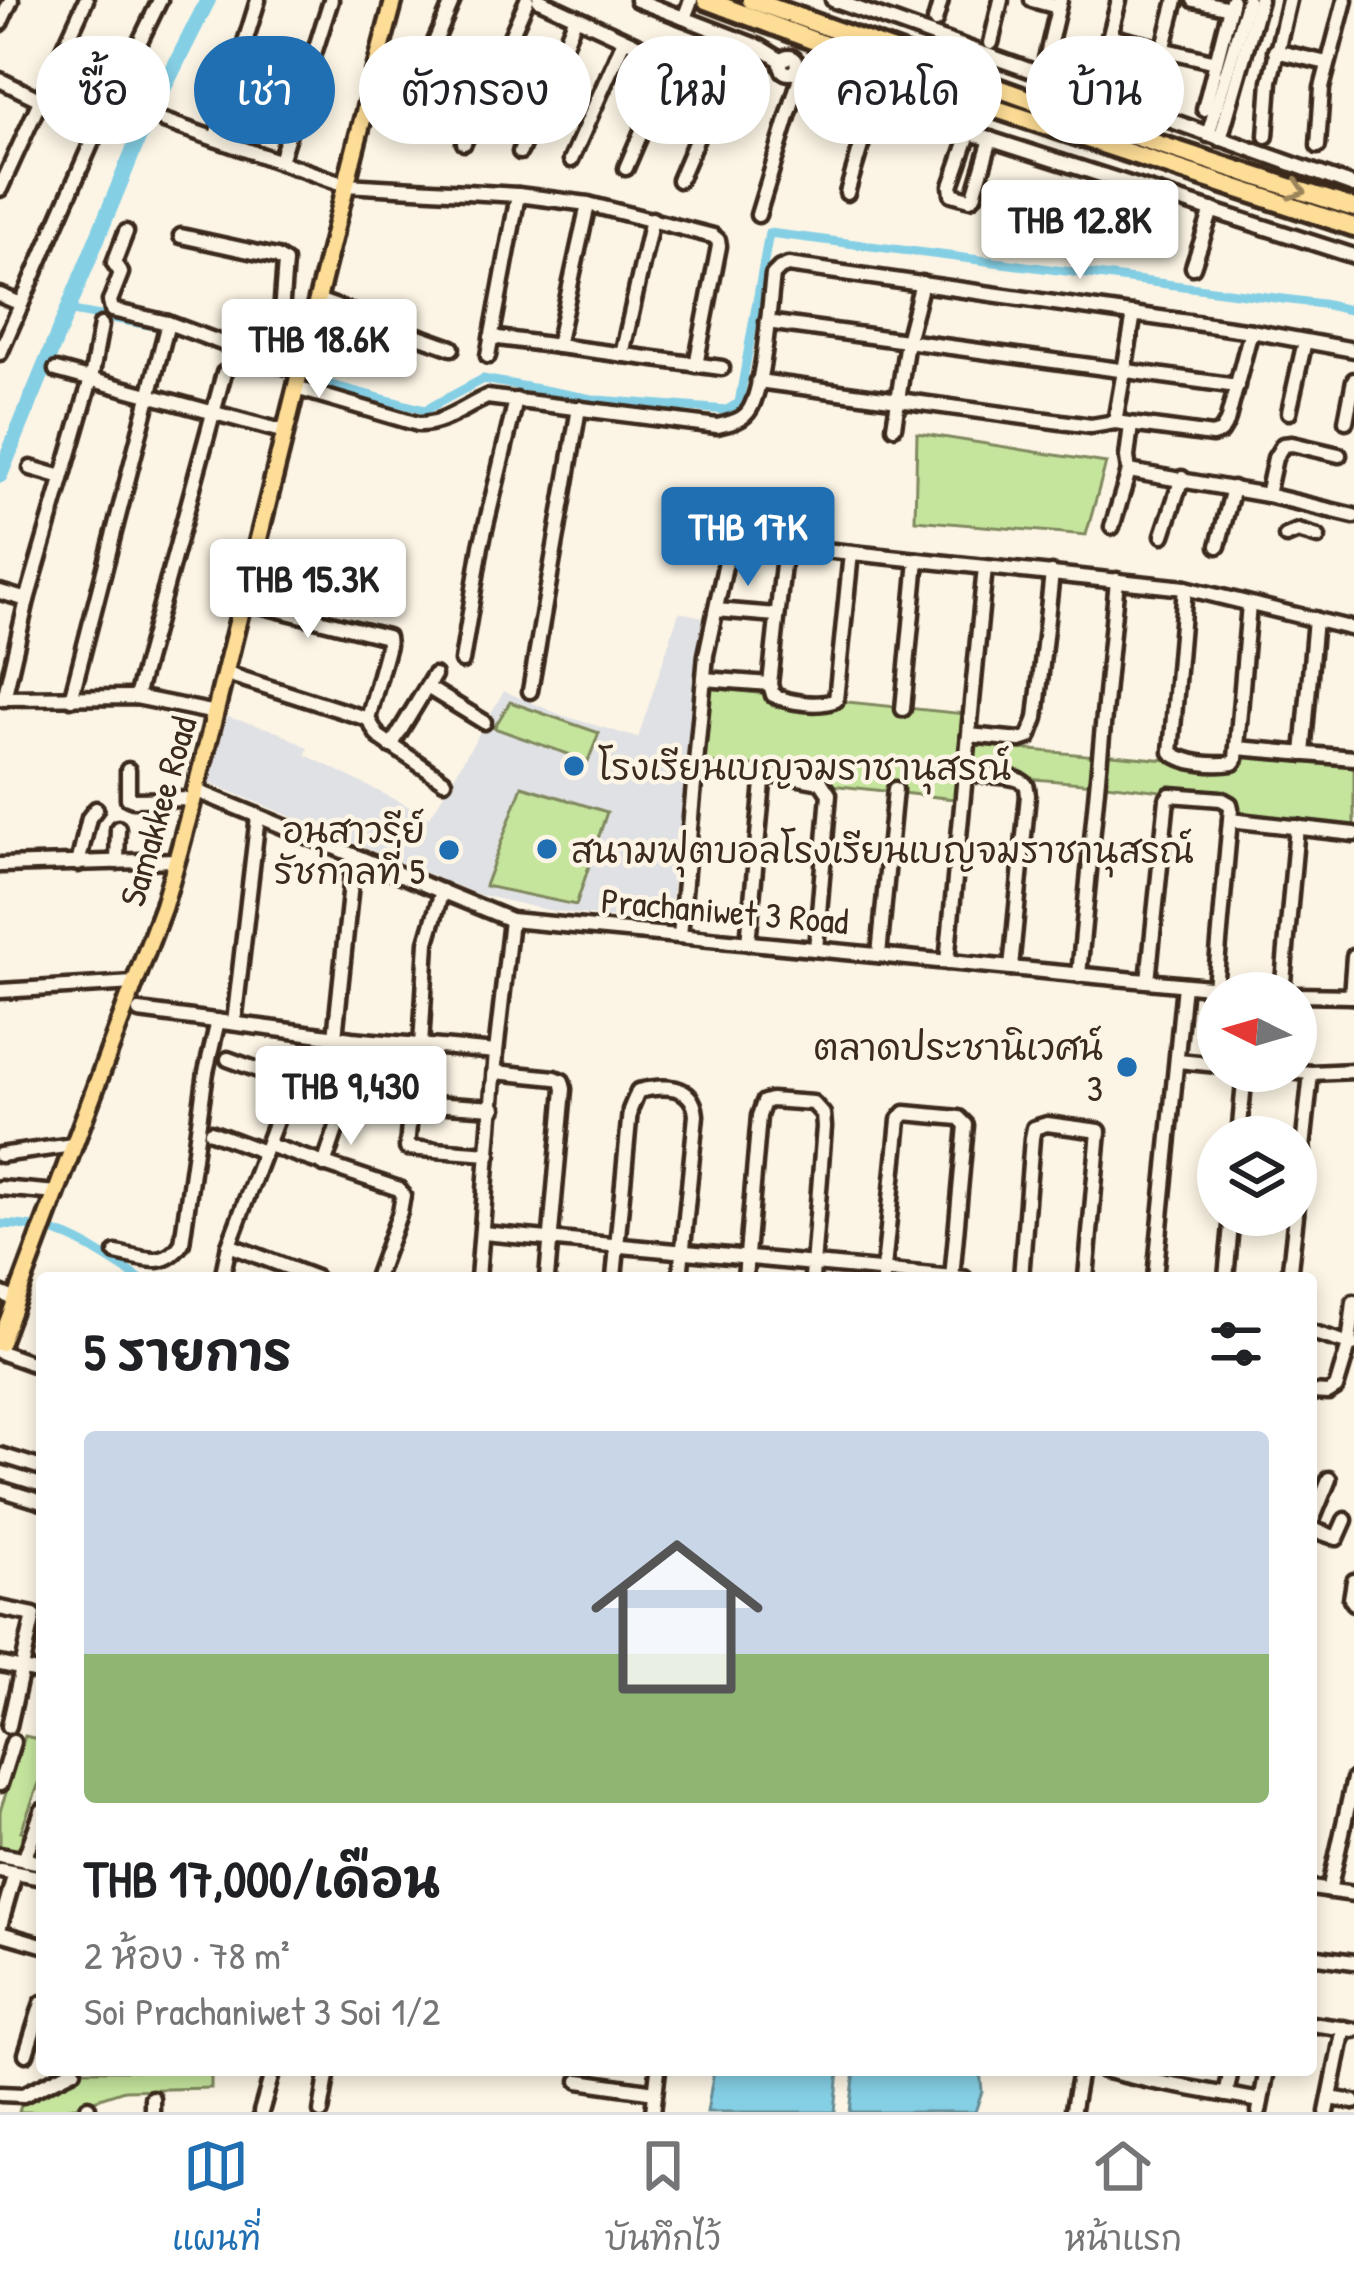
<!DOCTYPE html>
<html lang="th">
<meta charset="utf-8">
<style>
:root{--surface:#fff;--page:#f6f6f6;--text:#202124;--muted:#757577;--line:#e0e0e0;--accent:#1f6fb2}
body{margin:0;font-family:"Patrick Hand","Playpen Sans Thai",sans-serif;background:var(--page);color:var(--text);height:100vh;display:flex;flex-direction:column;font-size:45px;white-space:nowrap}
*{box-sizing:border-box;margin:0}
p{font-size:39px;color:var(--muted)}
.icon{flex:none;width:66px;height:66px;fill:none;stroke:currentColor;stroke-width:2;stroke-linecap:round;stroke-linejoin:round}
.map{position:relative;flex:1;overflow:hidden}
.panel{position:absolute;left:36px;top:1272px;width:1281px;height:804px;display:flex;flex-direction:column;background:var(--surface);border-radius:12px;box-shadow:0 6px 18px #0003}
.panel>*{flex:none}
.guide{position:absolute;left:36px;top:36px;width:1284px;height:108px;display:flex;gap:24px}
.needle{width:78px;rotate:275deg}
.fabs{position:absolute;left:1197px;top:972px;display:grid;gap:24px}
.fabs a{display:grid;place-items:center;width:120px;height:120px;border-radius:50%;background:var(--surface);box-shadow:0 6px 18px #0003;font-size:60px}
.price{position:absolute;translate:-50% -102px;padding:0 27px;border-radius:12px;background:#fff;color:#222;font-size:39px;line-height:78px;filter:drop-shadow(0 3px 6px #0008)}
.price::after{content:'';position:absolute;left:50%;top:72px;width:36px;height:27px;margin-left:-18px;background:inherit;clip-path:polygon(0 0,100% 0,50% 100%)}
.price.on{background:var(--accent);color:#fff}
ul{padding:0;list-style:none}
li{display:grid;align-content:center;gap:24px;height:636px;padding:0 48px}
li span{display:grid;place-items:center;height:372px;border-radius:12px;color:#555}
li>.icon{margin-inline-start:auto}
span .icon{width:216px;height:216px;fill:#fffc;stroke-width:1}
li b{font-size:51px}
h2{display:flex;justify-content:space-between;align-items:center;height:144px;padding:0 48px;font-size:51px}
.pill{padding:0 42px;border-radius:54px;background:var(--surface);box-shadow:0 6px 18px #0003;font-size:42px;line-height:108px}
.pill.on{background:var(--accent);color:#fff}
.menu{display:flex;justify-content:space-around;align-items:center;height:168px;border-top:3px solid var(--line);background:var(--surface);font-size:33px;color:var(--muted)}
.menu a{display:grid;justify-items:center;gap:6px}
.menu .on{color:var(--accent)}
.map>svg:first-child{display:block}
</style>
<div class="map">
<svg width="1354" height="2112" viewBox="0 0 1354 2112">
<rect width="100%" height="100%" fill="#fcf5e5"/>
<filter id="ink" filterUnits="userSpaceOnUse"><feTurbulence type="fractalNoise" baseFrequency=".00833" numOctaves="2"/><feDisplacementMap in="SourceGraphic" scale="24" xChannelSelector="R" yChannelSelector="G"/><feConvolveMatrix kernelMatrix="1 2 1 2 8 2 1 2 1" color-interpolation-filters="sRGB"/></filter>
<g filter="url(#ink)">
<!-- built -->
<path fill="#e0e1e4" d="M679 612 703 617 669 924 552 911 476 894 208 782 224 716 277 731 308 748 306 755 430 817 504 691 561 715 638 738Z"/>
<!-- green -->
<g fill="#c5e59d" stroke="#80885e" stroke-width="3">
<path d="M917 433 1106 463 1086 535 915 520Z"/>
<path d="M709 688 966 714V744L1097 756 1094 784 961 773 955 799 759 777V766L701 763Z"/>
<path d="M510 702 599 733 588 761 494 728Z"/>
<path d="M1236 746 1354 758V829L1230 818 1231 800 1098 783 1101 754 1234 766Z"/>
<path d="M522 786 607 812 576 905 485 886Z"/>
<path d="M25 1736 42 1740V1775L21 1831 27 1833 19 1852 0 1847V1811Z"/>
<path d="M84 2070H211V2088L124 2090 57 2112H19L22 2101Z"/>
</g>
<!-- water -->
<g fill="#85cfe5" stroke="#678d95" stroke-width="3">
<path d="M714 2070H839L835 2112H707Z"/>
<path d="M855 2070H980L982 2091 975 2112H850Z"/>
</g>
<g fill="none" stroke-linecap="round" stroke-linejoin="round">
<!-- canal -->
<g stroke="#85cfe5" stroke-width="9">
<path d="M67 310 155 326"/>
<path d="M305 378 425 410 483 379 598 400 727 410 739 403 769 233 1322 304 1354 311"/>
<path d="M0 1224C64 1225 87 1246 139 1278"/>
</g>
<!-- river -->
<path stroke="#85cfe5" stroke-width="16" d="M0 475 138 139 208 0"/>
<!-- minor casing -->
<g stroke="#3b2a1e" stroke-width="21">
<g id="minor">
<path d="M539 0 715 81V96L679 180"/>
<path d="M637 0 759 47 782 61"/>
<path d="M833 0 1354 186"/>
<path d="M1032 0 1058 7"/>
<path d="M1194 0 1230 8"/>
<path d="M684 18 691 0"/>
<path d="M935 21 941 0"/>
<path d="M0 24 11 0"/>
<path d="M1109 36 1216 62"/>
<path d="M991 43 1001 0"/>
<path d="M1275 51 1327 63"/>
<circle cx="789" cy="65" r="8"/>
<path d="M1046 59 1060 0"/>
<path d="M796 68 874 102 1354 256"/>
<path d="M0 80 98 128"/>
<path d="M1097 86 1119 0"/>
<path d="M1150 101 1176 0"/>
<path d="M364 108 404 114 453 0"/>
<path d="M1204 109 1232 0"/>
<path d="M164 121 346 185 518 195 588 204 713 236 718 240 719 246 696 365"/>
<path d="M970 131 951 186 952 194 970 199 974 196 991 139"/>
<path d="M1208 135 1248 0"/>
<path d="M1266 136 1270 81 1289 0"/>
<path d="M215 139 258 0"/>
<path d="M1220 139 1260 0"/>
<path d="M464 143 527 0"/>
<path d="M1318 146 1322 88 1345 0"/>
<path d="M520 152 576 17"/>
<path d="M571 160 624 40"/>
<path d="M280 161 331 0"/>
<path d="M626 168 672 61"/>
<path d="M0 189 86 0"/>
<path d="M847 193 874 102"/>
<path d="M758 215 802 71"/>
<path d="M126 232 114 263 121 273 110 301 112 310 168 323 300 372"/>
<path d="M181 236 277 257 285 262 277 365"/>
<path d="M1193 267 1212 210"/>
<path d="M0 295 21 304"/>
<path d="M317 300 452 348"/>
<path d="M767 322 1237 386"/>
<path d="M491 337 722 368"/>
<path d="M557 346 588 204"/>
<path d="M0 353 98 128 160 0"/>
<path d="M622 355 652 219"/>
<path d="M488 356 518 195"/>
<path d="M56 370 285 432"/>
<path d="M758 381 1091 426 1115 422 1212 435 1221 432 1227 422 1251 331"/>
<path d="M296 388 418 424C443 425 464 407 487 397L717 426C730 423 743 421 750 409 764 385 769 306 773 275L780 268 788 265 1251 331 1354 350"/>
<path d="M1289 412 1305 341"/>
<path d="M1346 421 1354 380"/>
<path d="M1115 422 1134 314"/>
<path d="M1131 425 1127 457 1129 471 1267 495 1354 516"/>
<path d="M894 427 907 341 922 283"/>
<path d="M31 468 62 477"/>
<path d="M1267 495 1275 458 1283 445 1292 444 1339 455"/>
<path d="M1112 527 1129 471"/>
<path d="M1163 535 1182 478"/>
<path d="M1286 536 1298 531 1318 537"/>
<path d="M785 546 770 684 773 695C789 703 820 707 836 700L851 553"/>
<path d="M1218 546 1233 488"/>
<path d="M1185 588 1171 752C1184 764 1216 766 1233 763L1236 759 1249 604"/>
<path d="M0 592 27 600"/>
<path d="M243 601 387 637 388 645 368 719"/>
<path d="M716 610 776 615"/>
<path d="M462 661 481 546 516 400"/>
<path d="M227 674 368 719"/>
<path d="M704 679 770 684"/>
<path d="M427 687 484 722"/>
<path d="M530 691 579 408"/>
<path d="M136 697 224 373"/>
<path d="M0 698 136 697 216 713"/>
<path d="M4 699 27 600 91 379 101 325"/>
<path d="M71 699 168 323"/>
<path d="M903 709 917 560"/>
<path d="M368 719 378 736 444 781"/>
<path d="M969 735 1020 740 1029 737 1036 718 1052 573"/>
<path d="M391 746 434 675"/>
<path d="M1237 748 1354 758"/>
<path d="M1303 754 1315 619"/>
<path d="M128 770V798L133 800 194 799"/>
<path d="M965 774C978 775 1019 774 1026 785 1028 788 1027 792 1028 795L1011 968"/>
<path d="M197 791 511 920 1272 993"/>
<path d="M1230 820 1354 834"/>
<path d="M117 862 118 828"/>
<path d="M78 864 89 818 96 809"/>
<path d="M0 865 177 860"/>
<path d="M680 936 706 655 728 552 734 544 748 542 1185 588 1354 629"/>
<path d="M748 943 763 783 769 776H788L821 782 829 794 816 949"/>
<path d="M879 955 895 789"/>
<path d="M947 962 985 567"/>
<path d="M1079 975 1117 580"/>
<path d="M1148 981 1167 799 1170 795 1221 799 1230 804 1231 808 1215 988"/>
<path d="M0 991 134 983"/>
<path d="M1282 993 1297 827"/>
<path d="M1296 995 1354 996"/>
<path d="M1351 996 1354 956"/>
<path d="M139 1011 352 1039 496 1052"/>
<path d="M234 1023 258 816"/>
<path d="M335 1037 354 855"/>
<path d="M421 1046 427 942 442 891"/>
<path d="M228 1059 291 1082"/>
<path d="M1178 1061 1218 1065"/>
<path d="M1287 1071 1311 1073 1354 1071"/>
<path d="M495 1072 555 1078 562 1081 564 1089 547 1278"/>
<path d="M211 1132 264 1152"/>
<path d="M1239 1137 1245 1071"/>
<path d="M268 1145 399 1189 403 1195 400 1212 376 1278"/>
<path d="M489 1154 407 1148 410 1113 416 1103 494 1108"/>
<path d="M0 1155 73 1145"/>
<path d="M324 1165 356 1071"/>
<path d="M0 1188 57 1193"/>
<path d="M1296 1214 1311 1073"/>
<path d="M483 1233 964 1278"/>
<path d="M229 1245 316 1278"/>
<path d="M116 1253C143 1258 165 1270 182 1243L206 1072 218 1021"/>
<path d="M222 1278 229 1245 298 1063"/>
<path d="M478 1278 496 1052 511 920"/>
<path d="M614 1278 630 1110 638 1091C663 1085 693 1083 696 1115L680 1278"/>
<path d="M745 1278 759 1116 764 1102 771 1100 813 1103 823 1114 824 1127 812 1278"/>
<path d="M883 1278 899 1120 905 1113 959 1118 966 1125 952 1278"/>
<path d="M1021 1278 1032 1138 1034 1128 1047 1124 1099 1131 1086 1278"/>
<path d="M1155 1278 1184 985"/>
<path d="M1226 1278 1232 1215"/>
<path d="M1289 1278 1296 1215"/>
<path d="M0 1293 17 1300"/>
<path d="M1311 1332 1353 1345"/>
<path d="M0 1352 42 1367"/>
<path d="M1311 1392 1328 1393 1336 1388 1349 1345 1354 1302"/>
<path d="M0 1455 42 1468"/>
<path d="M0 1489 42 1502"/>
<path d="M1311 1523 1329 1479"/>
<path d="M1311 1529 1337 1538 1345 1520"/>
<path d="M1354 1581 1351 1599 1354 1603"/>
<path d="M0 1608 34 1615 9 1726"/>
<path d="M0 1664 42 1673"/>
<path d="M0 1784 13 1742"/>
<path d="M0 1855 42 1863"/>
<path d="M24 1860 42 1811"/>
<path d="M0 1870 42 1878"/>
<path d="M1311 1888 1354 1894"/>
<path d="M1329 1891 1354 1779"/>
<path d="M0 1926 15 1873"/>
<path d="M0 1933 42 1945"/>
<path d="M1311 1956 1354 1962"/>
<path d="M1311 2024 1354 2030"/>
<path d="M26 2054 42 2003"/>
<path d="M1103 2070 1150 2081 1261 2101"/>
<path d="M579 2081 655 2092"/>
<path d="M0 2094 23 2095 74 2070"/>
<path d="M1226 2095 1231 2070"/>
<path d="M152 2098V2112"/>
<path d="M1330 2098 1354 2102"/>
<path d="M88 2107V2112"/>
<path d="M1073 2109 1080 2070"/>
<path d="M261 2112 273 2070"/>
<path d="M321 2112 328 2070"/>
<path d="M653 2112 658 2070"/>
<path d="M1259 2112 1267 2070"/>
<path d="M1327 2112 1344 2028"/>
</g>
</g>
<!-- major casing -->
<g stroke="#3b2a1e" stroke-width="24">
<path id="major" d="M0 1343 163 907C194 804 218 700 244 596 295 398 340 198 394 0"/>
</g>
<!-- highway casing -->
<g stroke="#3b2a1e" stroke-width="26">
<g id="highway">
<path d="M706 0 987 106 1354 227"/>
<path d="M751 0 1112 129 1354 208"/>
</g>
</g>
<!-- minor -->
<use href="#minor" stroke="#fcf5e5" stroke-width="12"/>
<!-- major -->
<use href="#major" stroke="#fedd96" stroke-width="15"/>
<!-- highway -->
<use href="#highway" stroke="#fedd96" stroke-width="16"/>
</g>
<!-- one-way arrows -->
<defs><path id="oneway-chevron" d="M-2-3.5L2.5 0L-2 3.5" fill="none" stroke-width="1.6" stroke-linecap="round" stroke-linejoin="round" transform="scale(3)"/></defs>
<use stroke="#9c845a" href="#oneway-chevron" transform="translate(1298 190) rotate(18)"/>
</g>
<!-- markers -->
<g fill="#1f6fb2" stroke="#fcf5e5" stroke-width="4.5">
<circle cx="574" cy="766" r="12"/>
<circle cx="547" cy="849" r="12"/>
<circle cx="449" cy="850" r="12"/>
<circle cx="1127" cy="1067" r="12"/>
</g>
<g text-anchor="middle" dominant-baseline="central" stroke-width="9" stroke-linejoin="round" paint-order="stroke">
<!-- poi labels -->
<g font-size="36" fill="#3b2a1e" stroke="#fcf5e5" text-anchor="start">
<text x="598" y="766">โรงเรียนเบญจมราชานุสรณ์</text>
<text x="425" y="829" text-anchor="end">อนุสาวรีย์<tspan x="425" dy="41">รัชกาลที่ 5</tspan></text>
<text x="571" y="849">สนามฟุตบอลโรงเรียนเบญจมราชานุสรณ์</text>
<text x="1103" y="1046" text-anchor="end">ตลาดประชานิเวศน์<tspan x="1103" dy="41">3</tspan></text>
</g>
<!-- street labels -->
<g font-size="36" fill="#3b2a1e" stroke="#fcf5e5">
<text transform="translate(157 811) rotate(-74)">Samakkee Road</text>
<text transform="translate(725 910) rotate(5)">Prachaniwet 3 Road</text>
</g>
</g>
</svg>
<div class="fabs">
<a><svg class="needle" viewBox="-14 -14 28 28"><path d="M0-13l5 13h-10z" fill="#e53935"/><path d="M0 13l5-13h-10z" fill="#757577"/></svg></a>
<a><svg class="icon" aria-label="layers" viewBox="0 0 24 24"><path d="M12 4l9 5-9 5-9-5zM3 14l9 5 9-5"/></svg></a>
</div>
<b class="price" style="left:1080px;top:282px">THB 12.8K</b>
<b class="price" style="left:319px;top:401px">THB 18.6K</b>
<b class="price on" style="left:748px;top:589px">THB 17K</b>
<b class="price" style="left:308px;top:641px">THB 15.3K</b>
<b class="price" style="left:351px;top:1148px">THB 9,430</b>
<div class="guide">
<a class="pill">ซื้อ</a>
<a class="pill on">เช่า</a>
<a class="pill">ตัวกรอง</a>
<a class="pill">ใหม่</a>
<a class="pill">คอนโด</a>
<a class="pill">บ้าน</a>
</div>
<section class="panel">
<h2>5 รายการ<svg class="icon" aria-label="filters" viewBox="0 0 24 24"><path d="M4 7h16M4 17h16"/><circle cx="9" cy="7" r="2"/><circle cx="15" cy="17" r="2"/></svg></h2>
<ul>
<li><span style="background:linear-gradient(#c9d6e8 60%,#8fb573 0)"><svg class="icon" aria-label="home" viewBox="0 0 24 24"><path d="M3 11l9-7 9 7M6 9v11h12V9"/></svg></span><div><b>THB 17,000/เดือน</b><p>2 ห้อง · 78 m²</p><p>Soi Prachaniwet 3 Soi 1/2</p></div></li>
</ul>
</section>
</div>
<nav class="menu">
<a class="on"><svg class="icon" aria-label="map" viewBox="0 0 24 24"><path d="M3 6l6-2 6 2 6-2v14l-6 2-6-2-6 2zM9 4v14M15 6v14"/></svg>แผนที่</a>
<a><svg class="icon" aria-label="saved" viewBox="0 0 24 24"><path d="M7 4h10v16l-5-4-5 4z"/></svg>บันทึกไว้</a>
<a><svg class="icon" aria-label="home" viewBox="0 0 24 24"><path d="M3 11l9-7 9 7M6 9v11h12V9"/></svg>หน้าแรก</a>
</nav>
